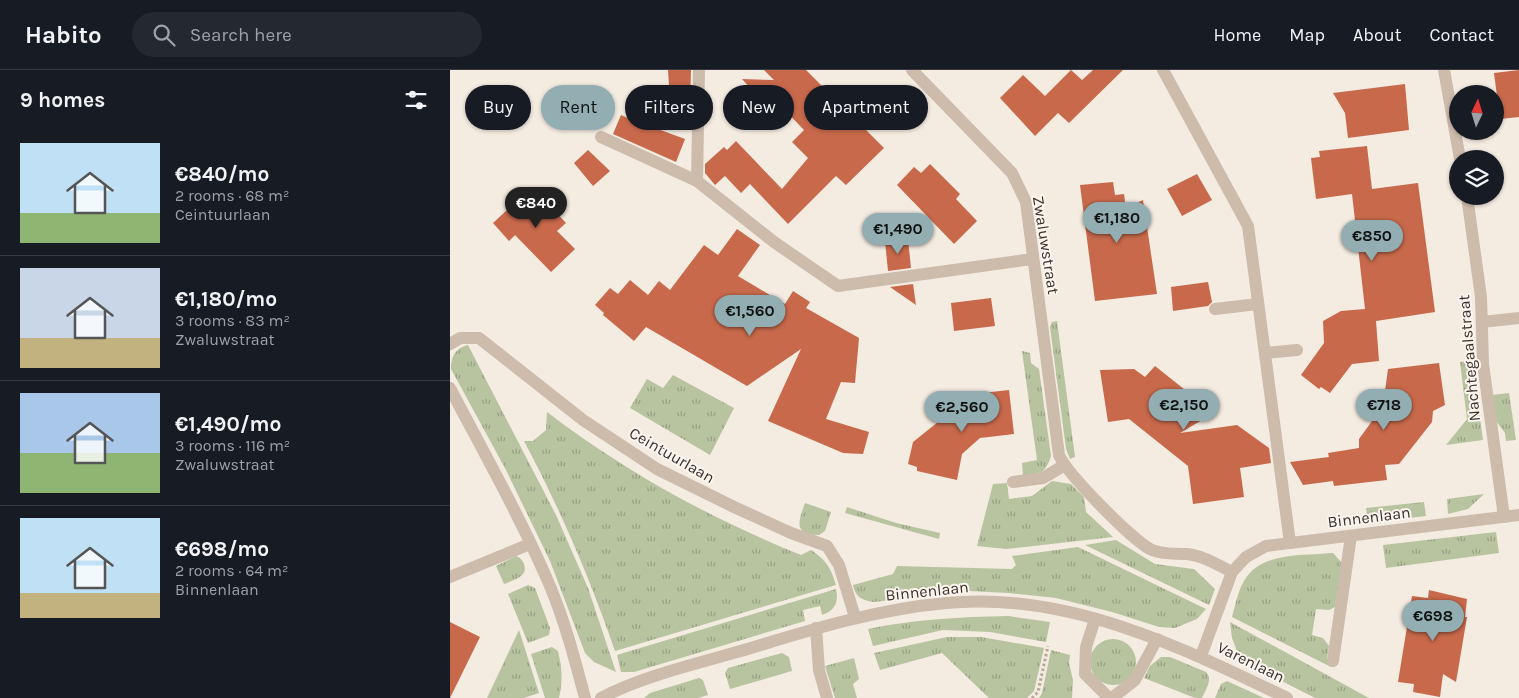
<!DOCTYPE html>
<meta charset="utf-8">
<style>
:root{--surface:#171b24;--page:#242831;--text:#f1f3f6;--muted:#9ea1a6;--line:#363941;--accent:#92aeb2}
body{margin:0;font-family:Karla,sans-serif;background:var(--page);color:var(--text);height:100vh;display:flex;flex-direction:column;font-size:19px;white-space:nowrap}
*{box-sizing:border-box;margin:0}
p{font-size:16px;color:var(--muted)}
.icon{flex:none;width:28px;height:28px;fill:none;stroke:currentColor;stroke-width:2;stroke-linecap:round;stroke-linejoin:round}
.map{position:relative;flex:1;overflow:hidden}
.side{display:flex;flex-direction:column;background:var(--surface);width:450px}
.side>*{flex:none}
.hud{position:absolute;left:15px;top:15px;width:475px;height:45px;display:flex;gap:10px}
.needle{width:32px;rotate:4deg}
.fabs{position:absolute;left:999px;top:15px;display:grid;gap:10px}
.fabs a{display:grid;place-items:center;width:55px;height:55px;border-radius:50%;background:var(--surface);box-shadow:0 1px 4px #0004;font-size:25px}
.price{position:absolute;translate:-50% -42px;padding:0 11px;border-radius:18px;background:var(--accent);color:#111;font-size:16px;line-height:32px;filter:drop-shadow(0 1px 2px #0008)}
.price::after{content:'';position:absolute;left:50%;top:30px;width:15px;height:11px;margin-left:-8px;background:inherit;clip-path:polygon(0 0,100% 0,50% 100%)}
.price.selected{background:#222;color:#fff}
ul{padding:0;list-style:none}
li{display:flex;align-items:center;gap:15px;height:125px;padding:0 20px}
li+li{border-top:1px solid var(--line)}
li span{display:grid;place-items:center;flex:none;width:140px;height:100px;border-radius:0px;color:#555}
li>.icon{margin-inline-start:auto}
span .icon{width:60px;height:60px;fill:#fffc;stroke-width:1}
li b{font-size:21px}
h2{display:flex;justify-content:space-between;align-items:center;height:60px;padding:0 20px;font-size:21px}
.pill{padding:0 18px;border-radius:22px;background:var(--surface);box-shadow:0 1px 4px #0004;font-size:18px;line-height:45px}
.pill.selected{background:var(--accent);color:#111}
header{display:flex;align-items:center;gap:30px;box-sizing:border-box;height:70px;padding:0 25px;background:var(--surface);border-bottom:1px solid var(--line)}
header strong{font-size:24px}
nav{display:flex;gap:28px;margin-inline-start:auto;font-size:18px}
.search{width:350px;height:45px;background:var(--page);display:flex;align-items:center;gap:12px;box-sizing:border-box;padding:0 18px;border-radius:28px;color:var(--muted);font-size:19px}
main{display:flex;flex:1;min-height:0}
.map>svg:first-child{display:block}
</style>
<header>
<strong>Habito</strong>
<div class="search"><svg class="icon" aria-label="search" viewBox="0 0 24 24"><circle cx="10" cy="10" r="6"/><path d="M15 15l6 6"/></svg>Search here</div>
<nav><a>Home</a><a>Map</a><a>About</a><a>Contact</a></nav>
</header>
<main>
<section class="side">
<h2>9 homes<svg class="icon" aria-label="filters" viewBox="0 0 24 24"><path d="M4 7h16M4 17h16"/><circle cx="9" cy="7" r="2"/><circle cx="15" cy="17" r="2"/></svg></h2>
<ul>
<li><span style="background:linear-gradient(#bfe0f5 70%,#8fb573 0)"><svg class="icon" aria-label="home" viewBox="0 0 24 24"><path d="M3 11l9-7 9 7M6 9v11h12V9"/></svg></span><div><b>€840/mo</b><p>2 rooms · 68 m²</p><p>Ceintuurlaan</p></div></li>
<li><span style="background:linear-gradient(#c9d6e8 70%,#c2b280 0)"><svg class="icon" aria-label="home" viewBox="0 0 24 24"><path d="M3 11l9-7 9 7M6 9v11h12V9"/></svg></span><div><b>€1,180/mo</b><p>3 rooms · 83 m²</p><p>Zwaluwstraat</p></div></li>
<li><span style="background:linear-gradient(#a9c7e8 60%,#8fb573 0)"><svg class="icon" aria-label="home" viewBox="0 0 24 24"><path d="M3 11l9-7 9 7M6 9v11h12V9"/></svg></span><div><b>€1,490/mo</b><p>3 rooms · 116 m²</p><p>Zwaluwstraat</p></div></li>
<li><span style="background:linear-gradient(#bfe0f5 75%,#c2b280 0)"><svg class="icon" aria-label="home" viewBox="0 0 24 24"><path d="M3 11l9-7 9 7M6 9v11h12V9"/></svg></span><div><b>€698/mo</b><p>2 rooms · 64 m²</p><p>Binnenlaan</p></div></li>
</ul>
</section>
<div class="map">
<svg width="1069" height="628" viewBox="0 0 1069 628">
<defs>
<pattern id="grass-tufts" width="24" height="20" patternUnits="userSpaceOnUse" patternTransform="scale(1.25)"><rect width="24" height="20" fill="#b8c4a0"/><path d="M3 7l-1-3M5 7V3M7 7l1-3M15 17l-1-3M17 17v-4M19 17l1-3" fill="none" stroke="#97a083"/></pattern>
</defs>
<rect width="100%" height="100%" fill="#f4ebe1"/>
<!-- grass -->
<g fill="url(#grass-tufts)">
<path d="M607 251 625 387 620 389 616 379 600 257 602 252Z"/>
<path d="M18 275 106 445 138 518 166 602 144 592 135 583 100 491 56 400 1 299C1 287 5 278 18 275Z"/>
<path d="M572 281 580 283 581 293 589 299 601 386C595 404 591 403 573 406L572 393 587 390Z"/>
<path d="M1017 291 1023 296 1033 370 996 375 1017 349 1010 292Z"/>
<path d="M223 305 284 338 260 385 180 338 197 309 213 318Z"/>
<path d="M1059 323 1066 370 1056 371 1055 363 1046 351 1042 325Z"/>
<path d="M97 342C177 403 258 447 351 485L361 480C376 490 381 498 386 515L165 581C140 508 110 439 74 371H83L96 360Z"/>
<path d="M602 411 621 414 634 427 636 442 663 467 556 479 527 476 543 414 557 413 559 429 582 426Z"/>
<path d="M1034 424 1018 439 998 444 997 429Z"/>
<path d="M974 432 976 446 918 453 916 438Z"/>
<path d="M355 433 381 442 375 461 369 465C342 465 349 450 355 433Z"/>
<path d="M397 437 446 453 490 463 489 469 395 443Z"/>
<path d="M1046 462 1049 483 936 498 933 475Z"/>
<path d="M666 470 705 494 744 499 765 519 759 535 635 475Z"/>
<path d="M628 477 756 539 747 549 725 558 709 557 662 542 606 528 558 523 519 521 424 532C413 531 405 527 403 515L443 504 447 496 562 499 566 495 562 486Z"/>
<path d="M883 483 892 493 885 537 879 540 866 539 862 565 873 568 879 576 877 589 882 591 881 597 782 547C785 536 788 521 794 511 811 481 855 486 883 483Z"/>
<path d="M66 486C71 488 72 490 74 494 79 507 63 510 54 514L46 496Z"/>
<path d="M78 515 85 518 100 558 99 565 78 573 58 524Z"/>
<path d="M386 519C389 532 385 541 372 545L370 536 353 540 355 551 184 602H171L167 585Z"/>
<path d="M558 546 600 552 596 572 540 562 493 560 423 576 418 559C465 549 511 547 558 546Z"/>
<path d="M780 552 919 628H865L806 598 787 581 782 568Z"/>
<path d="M69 560 89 623 74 628H37Z"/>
<path d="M497 567H531L594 578 584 621 577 628H539L492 583 430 600 424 583Z"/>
<circle cx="663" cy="592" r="23"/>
<path d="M102 577 108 581C112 598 113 611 109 628H95L81 584Z"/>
<path d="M601 580 620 585 619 593 623 610 622 628H589L592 623Z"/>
<path d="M332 583 339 587 342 601 280 619 275 603 278 598Z"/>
<path d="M711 587H720L756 602C763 610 756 619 752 628H745L694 608 700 596Z"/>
<path d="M404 588 409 609 403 614 407 628H385L375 596Z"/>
<path d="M249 608 253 610 258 625 248 628H194L200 623Z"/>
<path d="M777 611 814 628H765L771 614Z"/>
</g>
<!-- building -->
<g fill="#c8694b">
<path d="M218 0H241L240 33H220Z"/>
<path d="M314 0H356L434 78 396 115 386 106 338 154 300 114 291 123 275 106 265 115 255 103V94L274 77 277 80 286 71 332 119 358 88 342 72 354 60 331 36H316L292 9 324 10Z"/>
<path d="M621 0 632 10 643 0H673L619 53 608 43 585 66 550 28 573 5 595 26Z"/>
<path d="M1069 0V47L1050 49 1044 3Z"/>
<path d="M955 14 959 60 898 68 895 43 883 23Z"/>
<path d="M171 45 204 60 205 58 235 69 226 92 163 64Z"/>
<path d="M917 76 922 119 968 113 985 242 926 251 929 291 902 294 880 323 871 317 869 319 851 305 874 273 873 251 891 241 915 239 902 124 866 129 861 88 870 87 869 81Z"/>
<path d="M138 80 160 101 143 116 124 93Z"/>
<path d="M480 94 510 124 506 129 527 151 504 174 447 115 464 97 471 103Z"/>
<path d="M747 104 762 130 732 146 717 119Z"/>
<path d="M663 112 665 125 674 124 676 138 693 130 707 224 645 231 630 115Z"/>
<path d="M82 117 116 153 107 161 125 179 101 202 65 165 59 171 43 153Z"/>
<path d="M287 159 310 175 288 206 335 234 343 221 360 232 356 238 409 268 405 313 391 312 376 349 419 362 413 384 393 383 318 351 351 279 297 316 196 257 184 271 153 245 154 243 145 235 160 218 168 224 180 210 198 225 209 211 220 220 254 175 268 185Z"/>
<path d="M458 169 461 198 438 201 435 171Z"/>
<path d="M758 212 762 232 758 236 723 241 721 217Z"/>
<path d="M463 214 466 235 440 217Z"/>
<path d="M541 228 545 256 504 261 501 233Z"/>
<path d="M989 293 995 335 983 341 982 352 949 394 935 395 937 410 884 416 883 411 853 415 840 392 879 387 878 383 909 378V369L933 336 938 299Z"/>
<path d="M705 296 764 343 730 363 787 355 819 378 821 393 790 398 794 427 743 434 738 396 679 349 658 352 650 300 684 299 695 307Z"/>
<path d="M559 320 564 364 530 368 512 384 507 410 467 401V397L458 394 463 372 523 324Z"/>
<path d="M979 520 1017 529 1015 547H1017L1006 612 993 604 990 627 963 622 964 614 948 612 962 526 978 528Z"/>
<path d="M0 552 30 567 0 628Z"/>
</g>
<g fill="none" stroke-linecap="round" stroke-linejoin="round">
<!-- path -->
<path stroke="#b9a596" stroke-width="3" stroke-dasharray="2.5 2.5" stroke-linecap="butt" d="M582 628 588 622 598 576"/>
<!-- minor -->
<g stroke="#cdbbac" stroke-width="12">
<path d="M249 0 247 111 324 172 388 216 582 189"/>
<path d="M462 0 562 103 576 132 609 385C617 404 685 473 702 480 714 485 724 483 736 484 752 485 768 495 782 502"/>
<path d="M713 0 798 156 840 473"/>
<path d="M994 0 1010 89"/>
<path d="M151 67 247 111"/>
<path d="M1017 126 1031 227 1033 294 1054 447"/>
<path d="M765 239 808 234"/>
<path d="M1032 252 1069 248"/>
<path d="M0 274 10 268H29L133 350 207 399 284 437 341 463 377 476 389 495 405 547"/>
<path d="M815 283 847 280"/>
<path d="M0 318C34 383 71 448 100 516 115 552 125 590 135 628"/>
<path d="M563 412 593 408 613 396"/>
<path d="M0 507 80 474"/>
<path d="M645 549 636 577 635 604 659 628"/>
<path d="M366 558 369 600 377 628"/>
<path d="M751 586 782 502 796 487 816 476 1069 445"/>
<path d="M883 591 901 466"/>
<path d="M151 628C194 605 254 592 301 578 366 558 429 539 496 533 616 521 732 577 837 628"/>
<path d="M662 628 685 610 707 569"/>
</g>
</g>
<g text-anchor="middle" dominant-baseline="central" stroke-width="4" stroke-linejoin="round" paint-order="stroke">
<!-- street labels -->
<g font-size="16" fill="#3b302b" stroke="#fbf5ee">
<text transform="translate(596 175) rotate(81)">Zwaluwstraat</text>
<text transform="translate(1019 288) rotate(-95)">Nachtegaalstraat</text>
<text transform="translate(222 385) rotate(30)">Ceintuurlaan</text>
<text transform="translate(919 447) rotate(-7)">Binnenlaan</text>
<text transform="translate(477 521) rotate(-6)">Binnenlaan</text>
<text transform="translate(801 592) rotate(26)">Varenlaan</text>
</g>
</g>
</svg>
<div class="fabs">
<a><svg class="needle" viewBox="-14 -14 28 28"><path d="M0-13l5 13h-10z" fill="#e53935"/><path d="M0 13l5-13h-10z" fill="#9ea1a6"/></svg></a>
<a><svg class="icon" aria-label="layers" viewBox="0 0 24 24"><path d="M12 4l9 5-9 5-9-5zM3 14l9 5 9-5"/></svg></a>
</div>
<b class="price selected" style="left:86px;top:159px">€840</b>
<b class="price" style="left:667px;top:174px">€1,180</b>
<b class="price" style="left:448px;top:185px">€1,490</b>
<b class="price" style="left:922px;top:192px">€850</b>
<b class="price" style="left:300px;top:267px">€1,560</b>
<b class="price" style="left:734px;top:361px">€2,150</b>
<b class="price" style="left:934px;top:361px">€718</b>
<b class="price" style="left:512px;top:363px">€2,560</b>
<b class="price" style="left:983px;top:572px">€698</b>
<div class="hud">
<a class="pill">Buy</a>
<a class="pill selected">Rent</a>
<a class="pill">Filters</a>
<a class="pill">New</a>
<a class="pill">Apartment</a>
</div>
</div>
</main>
